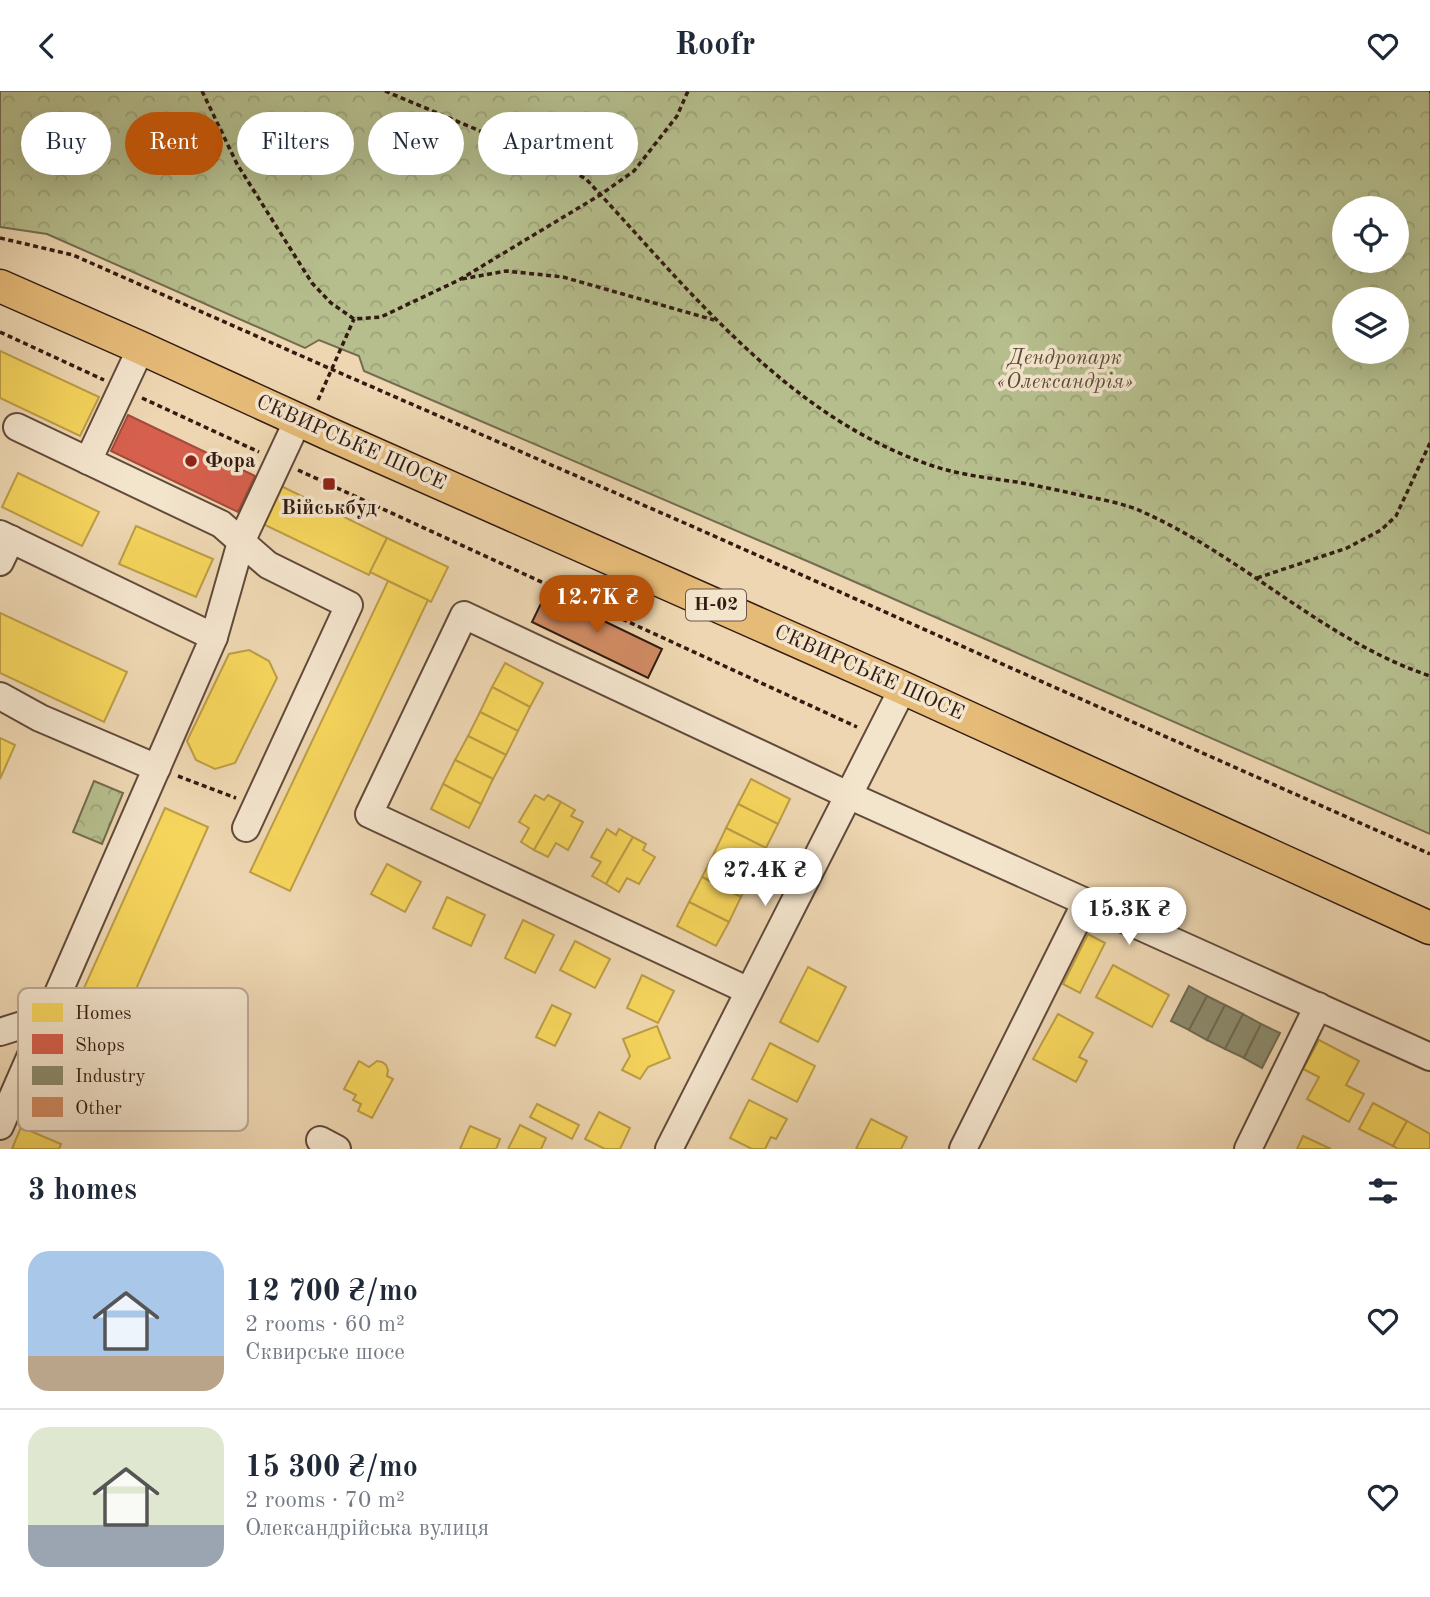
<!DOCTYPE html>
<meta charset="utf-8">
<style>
:root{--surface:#fff;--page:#f6f6f7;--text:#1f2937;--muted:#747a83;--line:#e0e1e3;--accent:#b45309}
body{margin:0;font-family:"Old Standard TT",serif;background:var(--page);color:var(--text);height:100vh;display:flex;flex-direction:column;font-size:26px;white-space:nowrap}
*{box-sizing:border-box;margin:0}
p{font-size:23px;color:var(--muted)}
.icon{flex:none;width:38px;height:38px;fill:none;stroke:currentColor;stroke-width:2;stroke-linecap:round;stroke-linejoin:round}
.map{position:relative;height:1058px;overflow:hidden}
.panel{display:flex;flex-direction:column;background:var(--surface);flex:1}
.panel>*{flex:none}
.hud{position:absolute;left:21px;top:21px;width:700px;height:63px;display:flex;gap:14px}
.buttons{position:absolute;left:1332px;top:105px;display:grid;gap:14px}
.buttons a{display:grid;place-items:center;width:77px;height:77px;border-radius:50%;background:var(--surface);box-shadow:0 7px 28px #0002;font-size:35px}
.price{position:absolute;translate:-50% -60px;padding:0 16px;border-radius:24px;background:#fff;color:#222;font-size:23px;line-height:46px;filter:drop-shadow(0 2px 4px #0008)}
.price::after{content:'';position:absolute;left:50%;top:42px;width:21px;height:16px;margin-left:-10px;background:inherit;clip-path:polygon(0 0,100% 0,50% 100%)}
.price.current{background:var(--accent);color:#fff}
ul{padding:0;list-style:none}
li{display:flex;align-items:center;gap:21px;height:175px;padding:0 28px}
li+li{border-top:2px solid var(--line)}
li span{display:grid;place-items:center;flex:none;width:196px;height:140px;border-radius:21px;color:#555}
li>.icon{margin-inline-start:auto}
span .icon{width:84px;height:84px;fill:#fffc;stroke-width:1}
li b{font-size:30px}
h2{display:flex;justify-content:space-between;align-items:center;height:84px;padding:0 28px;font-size:30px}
.pill{padding:0 24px;border-radius:32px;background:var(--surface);box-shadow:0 7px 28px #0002;font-size:24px;line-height:63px}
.pill.current{background:var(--accent);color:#fff}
header{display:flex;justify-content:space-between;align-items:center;height:91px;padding:0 28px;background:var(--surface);font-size:32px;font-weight:600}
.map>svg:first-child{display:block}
</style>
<header><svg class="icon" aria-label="back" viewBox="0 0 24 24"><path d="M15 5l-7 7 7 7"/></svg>Roofr<svg class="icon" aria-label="heart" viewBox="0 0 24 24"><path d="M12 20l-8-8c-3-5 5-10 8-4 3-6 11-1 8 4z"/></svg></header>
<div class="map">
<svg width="1430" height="1058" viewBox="0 0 1430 1058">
<defs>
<pattern id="forest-crowns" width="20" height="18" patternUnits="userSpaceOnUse" patternTransform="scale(1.75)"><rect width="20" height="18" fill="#b6be8d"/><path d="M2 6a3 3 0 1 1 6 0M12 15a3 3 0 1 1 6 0" fill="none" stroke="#9da379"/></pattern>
</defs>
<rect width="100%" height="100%" fill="#edd6b1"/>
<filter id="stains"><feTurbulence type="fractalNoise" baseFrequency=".00286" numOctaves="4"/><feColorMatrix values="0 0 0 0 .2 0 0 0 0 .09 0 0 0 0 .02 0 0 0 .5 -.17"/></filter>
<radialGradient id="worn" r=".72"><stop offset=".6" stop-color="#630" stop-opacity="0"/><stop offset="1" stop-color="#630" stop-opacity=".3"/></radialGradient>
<!-- forest -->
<g fill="url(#forest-crowns)" stroke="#746c50" stroke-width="2" fill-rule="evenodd">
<path d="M0 0H1430V743L814 473 364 280 359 265 319 249 305 257 47 143 0 136ZM1344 117H1396V170H1344ZM1344 208H1396V261H1344Z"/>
<path d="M94 690 123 702 102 753 73 741Z"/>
</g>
<!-- homes -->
<g fill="#f6d55c" stroke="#bc9d46" stroke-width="2">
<path d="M0 260 99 306 80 345 0 307Z"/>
<path d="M18 382 99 421 82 455 2 416Z"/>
<path d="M281 395 387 447 369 484 263 433Z"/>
<path d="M136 435 213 468 196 506 119 473Z"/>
<path d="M387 447 448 476 431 511 370 481Z"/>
<path d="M388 490 428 509 290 800 250 781Z"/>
<path d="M0 522 127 581 104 631 0 582Z"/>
<path d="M249 559 269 570 277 587 235 672 215 678 196 669 187 650 229 563Z"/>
<path d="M505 572 543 592 530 616 492 596Z"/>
<path d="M492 596 530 616 518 640 480 621Z"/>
<path d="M480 621 518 640 506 664 468 645Z"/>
<path d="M468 645 506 664 493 688 455 669Z"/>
<path d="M0 647 15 654 0 688Z"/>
<path d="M455 669 493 688 481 713 443 693Z"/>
<path d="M751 688 790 708 778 733 738 713Z"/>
<path d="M443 693 481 713 469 737 431 718Z"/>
<path d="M535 704 544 709 548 704 561 711 534 759 521 751 529 737 519 731Z"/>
<path d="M561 711 575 719 571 725 583 731 568 759 556 752 548 766 534 759Z"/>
<path d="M738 713 778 733 766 757 726 737Z"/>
<path d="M165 717 208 736 88 1006 44 986Z"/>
<path d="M726 737 766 757 753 782 714 762Z"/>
<path d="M607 738 616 744 619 738 633 746 606 793 592 785 601 771 591 766Z"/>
<path d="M633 746 646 753 643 759 655 766 639 793 627 787 619 801 606 793Z"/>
<path d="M714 762 753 782 741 806 702 786Z"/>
<path d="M387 773 421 791 405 821 371 803Z"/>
<path d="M702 786 741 806 729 831 689 811Z"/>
<path d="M447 806 485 824 471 855 433 837Z"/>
<path d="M689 811 729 831 716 855 677 835Z"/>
<path d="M523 829 554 844 535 882 505 867Z"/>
<path d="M1088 843 1105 852 1080 902 1063 893Z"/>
<path d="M575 850 610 868 595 897 560 879Z"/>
<path d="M1113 874 1169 904 1152 936 1096 906Z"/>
<path d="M808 876 846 896 818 951 780 931Z"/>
<path d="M642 884 674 900 658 932 627 917Z"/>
<path d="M552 914 571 923 555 955 536 946Z"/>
<path d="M1058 923 1093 942 1079 966 1087 970 1076 991 1033 968Z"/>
<path d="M657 935 670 967 648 976 640 988 622 979 630 965 623 948Z"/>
<path d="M1319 949 1359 970 1346 994 1364 1003 1349 1031 1307 1008 1319 986 1303 978Z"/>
<path d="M770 952 815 975 797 1011 752 988Z"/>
<path d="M359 970 369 976 377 970 382 971 386 974 388 979 387 985 393 988 372 1027 358 1020 361 1013 353 1009 356 1004 344 998Z"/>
<path d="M749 1009 787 1028 776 1048 771 1046 765 1058H752L730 1047Z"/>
<path d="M1373 1012 1407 1030 1393 1055 1359 1038Z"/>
<path d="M537 1013 579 1034 572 1048 530 1026Z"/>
<path d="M599 1021 630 1037 620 1058H605L585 1048Z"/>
<path d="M871 1028 907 1046 901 1058H856Z"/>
<path d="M1407 1030 1430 1043V1058H1398L1393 1055Z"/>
<path d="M520 1034 546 1047 541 1058H508Z"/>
<path d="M470 1035 500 1048 496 1058H460Z"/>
<path d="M21 1036 61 1053 59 1058H12Z"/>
<path d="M1303 1045 1331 1058H1297Z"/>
</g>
<!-- shops -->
<path fill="#d6604d" stroke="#a54b3b" stroke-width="2" d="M128 324 255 385 238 421 111 360Z"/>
<!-- industry -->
<g fill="#8c8c6e" stroke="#716a52" stroke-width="2">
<path d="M1189 895 1207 905 1189 939 1171 930Z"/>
<path d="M1207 905 1225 914 1207 949 1189 939Z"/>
<path d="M1225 914 1243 923 1225 958 1207 949Z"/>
<path d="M1243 923 1261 933 1244 967 1225 958Z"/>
<path d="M1261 933 1280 942 1262 977 1244 967Z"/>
</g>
<!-- building -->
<path fill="#d08b63" stroke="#331b12" stroke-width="2" d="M546 502 662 558 648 587 532 531Z"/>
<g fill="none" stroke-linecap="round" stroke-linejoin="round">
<!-- minor casing -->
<g stroke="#624a3a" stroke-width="30">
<g id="minor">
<path d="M17 336 221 433 268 474 349 514 246 737"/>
<path d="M88 370 141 257"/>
<path d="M0 443 214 546"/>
<path d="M0 471 11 448"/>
<path d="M0 605 40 627 157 677"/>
<path d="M749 900 369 723 464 524 848 704 1430 966"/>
<path d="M0 941 48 926"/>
<path d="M0 1035 214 546 241 451 298 329"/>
<path d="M320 1049 337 1058"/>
<path d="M669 1058 903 597"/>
<path d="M963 1058 1086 811"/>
<path d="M1248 1058 1318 915"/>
</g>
</g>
<!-- major casing -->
<g stroke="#331b12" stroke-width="35">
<path id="major" d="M0 195 141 257 327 342 903 597 1430 837"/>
</g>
<!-- path -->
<g stroke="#331b12" stroke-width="3.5" stroke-dasharray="5 3.5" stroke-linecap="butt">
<path d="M202 0 237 73 312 192 331 212 354 228 381 226 459 189 600 104 634 80 677 25 688 0"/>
<path d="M385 0 561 74 586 88C688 197 786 326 933 375 961 384 988 387 1017 391 1039 395 1062 400 1084 405 1104 409 1127 413 1145 422 1245 467 1325 550 1430 585"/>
<path d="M1429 0H1430"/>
<path d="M0 147 73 164 331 278 696 437 1430 763"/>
<path d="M462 188 506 180 563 186 714 229"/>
<path d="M0 241 104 289"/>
<path d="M142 307 259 361"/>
<path d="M318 309 354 228"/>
<path d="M298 379 857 636"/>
<path d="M1257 487 1347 457 1381 439 1396 425 1430 352"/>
<path d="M178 685 236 707"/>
</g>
<!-- minor -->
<use href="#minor" stroke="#f3e4cc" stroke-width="26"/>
<!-- major -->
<use href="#major" stroke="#e6bb78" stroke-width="32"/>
</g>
<!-- markers -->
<g fill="#8f2418" stroke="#f3e4cc" stroke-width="2.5">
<circle cx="191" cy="370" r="7"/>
<rect x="322" y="386" width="14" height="14" rx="3.5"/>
</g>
<g text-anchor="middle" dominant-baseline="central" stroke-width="7" stroke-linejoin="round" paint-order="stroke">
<!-- shield labels -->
<rect fill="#f3e4cc" stroke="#6d574a" stroke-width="2" x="686" y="498.5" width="60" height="31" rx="5"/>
<g font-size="19" font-weight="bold" fill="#331b12">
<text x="716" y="514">Н-02</text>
</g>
<!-- park labels -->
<g font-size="21" font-style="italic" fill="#5a4c37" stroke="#f3e4cc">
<text x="1065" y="267">Дендропарк<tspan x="1065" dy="24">«Олександрія»</tspan></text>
</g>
<!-- street labels -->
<g font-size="21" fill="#331b12" stroke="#f3e4cc">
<text transform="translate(351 352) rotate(24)">СКВИРСЬКЕ ШОСЕ</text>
<text transform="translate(869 582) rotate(24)">СКВИРСЬКЕ ШОСЕ</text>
</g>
<!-- poi labels -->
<g font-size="21" font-weight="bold" fill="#331b12" stroke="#f3e4cc" text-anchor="start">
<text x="205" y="370">Фора</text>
<text x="329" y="417" text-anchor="middle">Військбуд</text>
</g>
</g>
<!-- legend -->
<rect x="18" y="897" width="230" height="143" rx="10" fill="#f3e4cc" stroke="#b9a894" stroke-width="2"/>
<rect x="32" y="912" width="31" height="19" fill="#f6d55c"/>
<rect x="32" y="943" width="31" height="20" fill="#d6604d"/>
<rect x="32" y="975" width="31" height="19" fill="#8c8c6e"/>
<rect x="32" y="1006" width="31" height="20" fill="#d08b63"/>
<g font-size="19" fill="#331b12">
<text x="75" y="928">Homes</text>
<text x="75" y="960">Shops</text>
<text x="75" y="991">Industry</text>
<text x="75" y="1023">Other</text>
</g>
<rect width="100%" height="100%" filter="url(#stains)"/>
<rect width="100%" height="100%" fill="url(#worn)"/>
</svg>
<div class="buttons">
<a><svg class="icon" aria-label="locate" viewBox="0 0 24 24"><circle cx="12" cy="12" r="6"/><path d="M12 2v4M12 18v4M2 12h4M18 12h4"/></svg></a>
<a><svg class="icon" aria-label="layers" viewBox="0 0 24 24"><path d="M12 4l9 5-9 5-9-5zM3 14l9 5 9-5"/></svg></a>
</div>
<b class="price current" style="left:597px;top:544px">12.7K ₴</b>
<b class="price" style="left:765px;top:817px">27.4K ₴</b>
<b class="price" style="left:1129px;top:856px">15.3K ₴</b>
<div class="hud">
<a class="pill">Buy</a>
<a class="pill current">Rent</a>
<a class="pill">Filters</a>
<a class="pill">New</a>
<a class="pill">Apartment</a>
</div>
</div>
<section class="panel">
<h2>3 homes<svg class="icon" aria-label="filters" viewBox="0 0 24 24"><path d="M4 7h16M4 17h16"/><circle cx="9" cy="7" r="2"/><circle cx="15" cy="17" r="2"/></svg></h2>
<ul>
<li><span style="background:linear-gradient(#a9c7e8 75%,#b9a48a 0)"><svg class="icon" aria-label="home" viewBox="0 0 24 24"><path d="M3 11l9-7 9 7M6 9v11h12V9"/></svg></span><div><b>12 700 ₴/mo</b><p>2 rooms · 60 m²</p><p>Сквирське шосе</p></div><svg class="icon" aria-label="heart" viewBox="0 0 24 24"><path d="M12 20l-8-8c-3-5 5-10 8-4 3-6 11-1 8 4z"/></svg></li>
<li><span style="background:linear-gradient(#dfe7d0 70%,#9aa5b1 0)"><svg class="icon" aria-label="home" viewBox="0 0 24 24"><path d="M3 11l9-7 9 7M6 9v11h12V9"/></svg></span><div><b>15 300 ₴/mo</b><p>2 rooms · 70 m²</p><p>Олександрійська вулиця</p></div><svg class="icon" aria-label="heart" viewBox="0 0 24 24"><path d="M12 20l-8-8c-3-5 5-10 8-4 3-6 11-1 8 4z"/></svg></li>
</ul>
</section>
